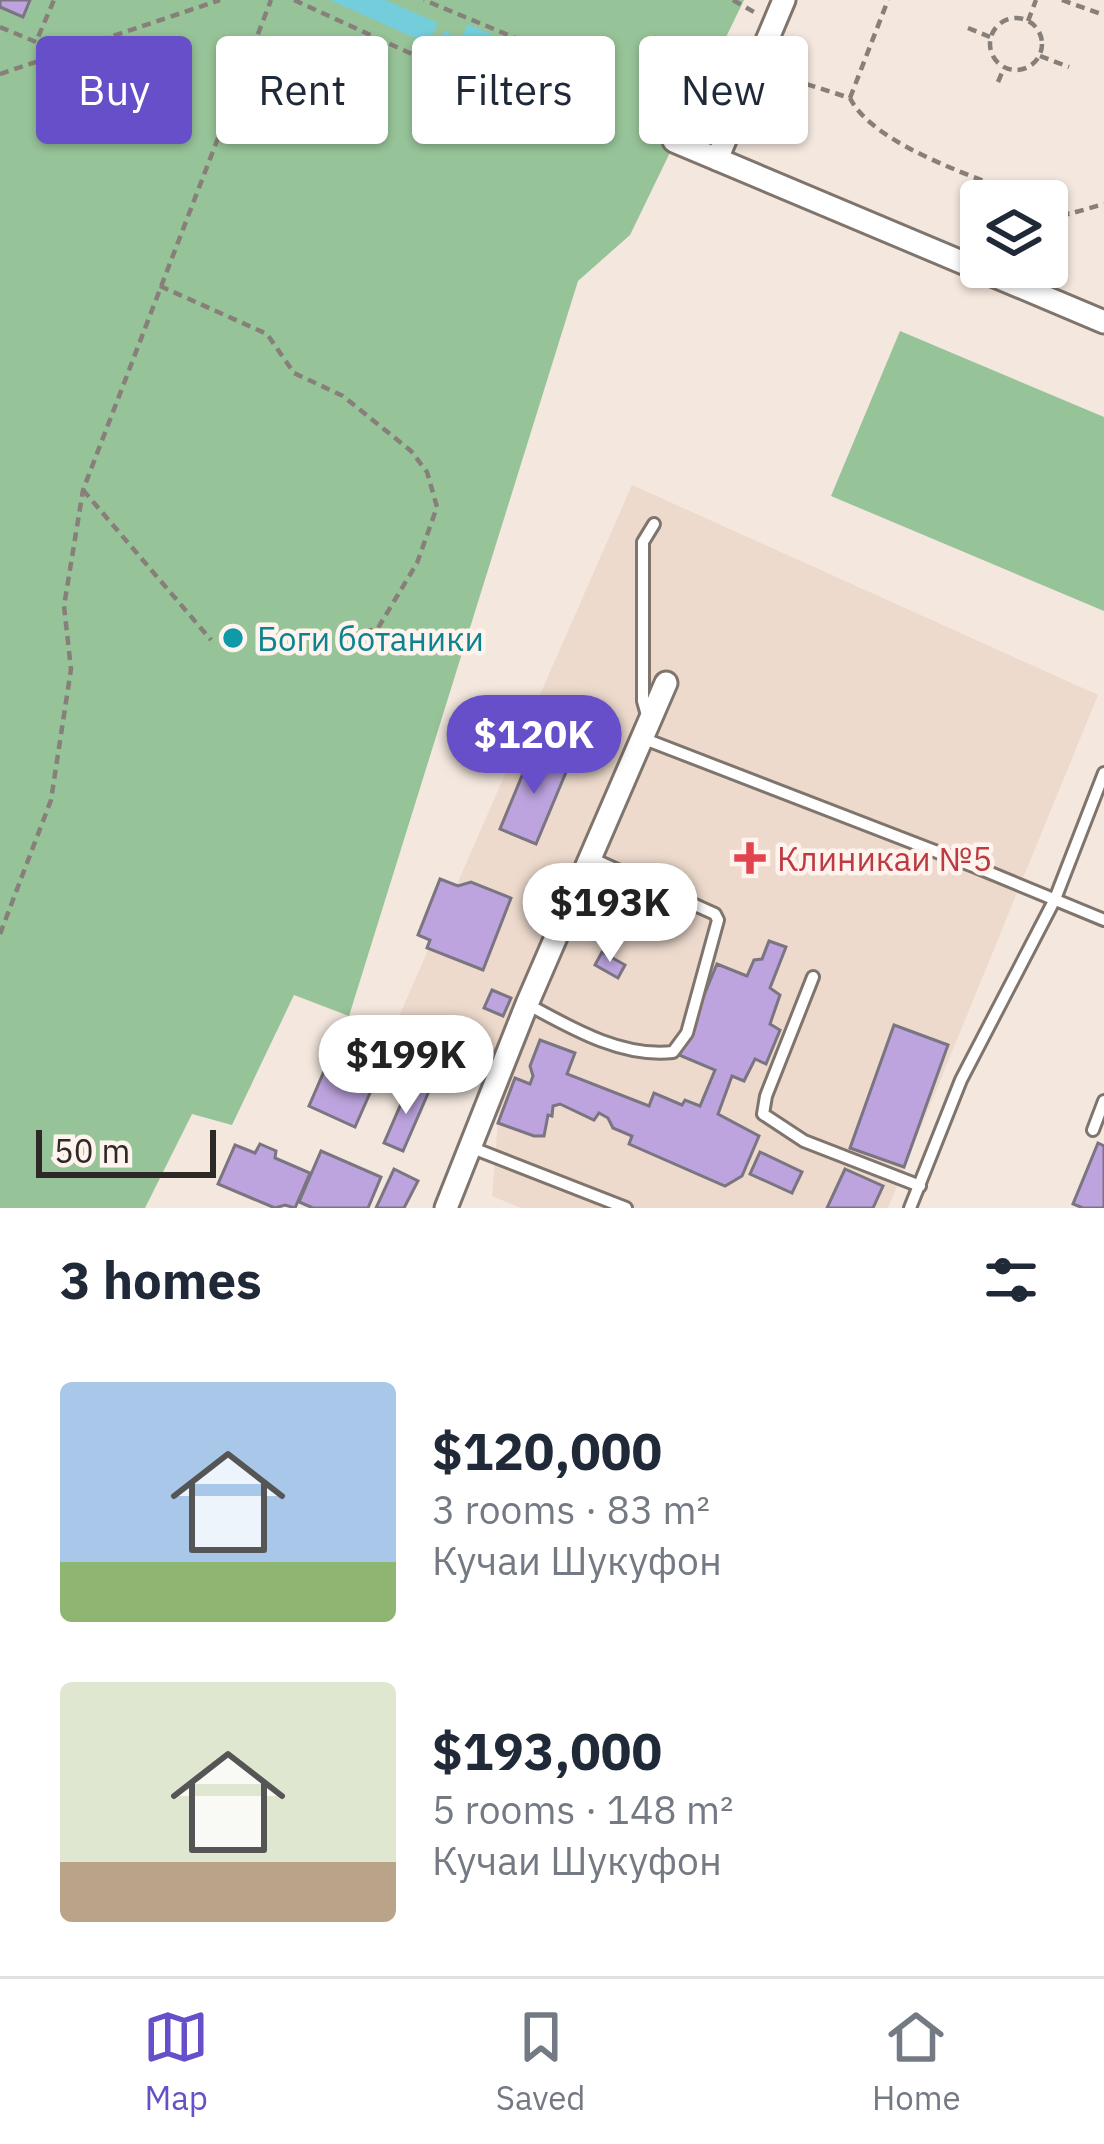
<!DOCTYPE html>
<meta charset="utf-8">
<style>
:root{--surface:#fff;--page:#f2f2f3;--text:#1f2937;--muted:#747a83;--line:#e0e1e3;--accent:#664fc8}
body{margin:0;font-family:"IBM Plex Sans",sans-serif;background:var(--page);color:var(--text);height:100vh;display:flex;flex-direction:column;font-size:45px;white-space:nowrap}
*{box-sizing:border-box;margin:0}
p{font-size:39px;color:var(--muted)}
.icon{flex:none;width:66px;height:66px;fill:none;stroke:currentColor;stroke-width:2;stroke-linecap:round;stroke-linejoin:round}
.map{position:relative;height:1208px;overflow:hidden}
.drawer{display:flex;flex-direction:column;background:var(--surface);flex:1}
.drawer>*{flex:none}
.guide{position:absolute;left:36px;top:36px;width:1032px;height:108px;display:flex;gap:24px}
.fabs{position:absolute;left:960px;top:180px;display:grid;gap:24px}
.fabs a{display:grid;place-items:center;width:108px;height:108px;border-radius:12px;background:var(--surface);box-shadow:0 3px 9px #0004;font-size:60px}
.scale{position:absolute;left:36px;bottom:30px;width:180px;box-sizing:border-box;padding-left:12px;border:6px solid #2d2926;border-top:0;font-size:33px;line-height:42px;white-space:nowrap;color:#2d2926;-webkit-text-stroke:9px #fef4ed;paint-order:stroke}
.price{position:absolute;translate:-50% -102px;padding:0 27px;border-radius:42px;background:#fff;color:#222;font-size:39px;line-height:78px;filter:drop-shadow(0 3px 6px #0008)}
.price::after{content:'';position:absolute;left:50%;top:72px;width:36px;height:27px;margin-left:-18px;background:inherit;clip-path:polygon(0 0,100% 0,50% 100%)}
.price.selected{background:var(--accent);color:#fff}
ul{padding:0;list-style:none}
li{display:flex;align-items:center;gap:36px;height:300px;padding:0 60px}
li span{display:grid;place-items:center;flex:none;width:336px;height:240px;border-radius:12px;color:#555}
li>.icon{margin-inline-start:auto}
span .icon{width:144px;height:144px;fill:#fffc;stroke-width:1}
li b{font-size:51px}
h2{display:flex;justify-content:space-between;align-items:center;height:144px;padding:0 60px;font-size:51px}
.pill{padding:0 42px;border-radius:12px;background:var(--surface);box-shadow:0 3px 9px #0004;font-size:42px;line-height:108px}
.pill.selected{background:var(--accent);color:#fff}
.menu{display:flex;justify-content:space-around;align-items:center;height:168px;border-top:3px solid var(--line);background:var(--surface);font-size:33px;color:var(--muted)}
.menu a{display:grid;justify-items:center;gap:6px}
.menu .selected{color:var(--accent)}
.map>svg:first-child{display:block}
</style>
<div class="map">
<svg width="1104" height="1208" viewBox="0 0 1104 1208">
<rect width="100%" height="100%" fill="#f3e7de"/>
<!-- built -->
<path fill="#eddacd" d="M632 485 1098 695 888 1208H521L492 1196 502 1070 397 1021Z"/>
<!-- green -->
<g fill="#97c398">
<path d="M0 0H744L630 235 578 281 349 1016 294 995 232 1125 192 1114 145 1208H0Z"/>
<path d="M900 331 1104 417V611L831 496Z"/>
</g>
<!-- water -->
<g fill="#74cdda">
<path d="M330 0H385L438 23 428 44Z"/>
<path d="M468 24 514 44 496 85 450 65 456 52 438 44 444 31 461 38Z"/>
<path d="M520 50 579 75 577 81 559 88 562 108 506 85Z"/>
</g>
<!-- building -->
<g fill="#bda4df" stroke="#7a7580" stroke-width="3">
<path d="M0 0H30L23 17 0 7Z"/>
<path d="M533 749 569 765 536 844 500 829Z"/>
<path d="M440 879 458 886 471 882 511 898 483 970 427 948 430 940 418 935Z"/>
<path d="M769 941 786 947 770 988 780 995 770 1024 780 1030 766 1064 755 1059 744 1081 732 1076 718 1114 759 1136 742 1176 725 1186 629 1144 632 1136 613 1128 608 1118 599 1113 594 1120 560 1104 553 1106 552 1116 548 1115 544 1136H534L498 1123 515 1078 530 1084 533 1076 530 1066 540 1040 575 1053 567 1074 649 1106 654 1093 682 1105 685 1100 700 1106 715 1070 679 1055 717 964 747 976 754 960 762 959Z"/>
<path d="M602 952 625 965 618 978 595 965Z"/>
<path d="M492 990 511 998 503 1016 484 1008Z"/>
<path d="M894 1025 948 1045 904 1167 850 1148Z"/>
<path d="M341 1032 388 1052 355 1127 309 1106Z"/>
<path d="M410 1083 429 1091 403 1151 384 1143Z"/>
<path d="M1098 1143 1104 1146V1208H1083L1073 1204Z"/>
<path d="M260 1144 276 1151 275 1158 310 1173 295 1208 285 1205 275 1208 218 1184 235 1145 255 1153Z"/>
<path d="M321 1151 381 1177 368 1208H313L299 1202Z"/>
<path d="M760 1152 802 1172 792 1193 750 1174Z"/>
<path d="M394 1169 418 1181 404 1208H376Z"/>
<path d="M845 1169 883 1186 873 1208H827Z"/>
</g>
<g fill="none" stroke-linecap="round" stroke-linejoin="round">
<!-- lane casing -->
<g stroke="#7f756d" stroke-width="16">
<g id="lane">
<path d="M648 719 643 701V542L654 524"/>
<path d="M642 738 976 867 1104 920"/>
<path d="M813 977 766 1096 763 1114 804 1141 920 1186"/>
<path d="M527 1004C571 1028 622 1058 673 1052L687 1033 718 920 715 914 591 858"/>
<path d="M1093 1130 1104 1101"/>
<path d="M470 1147 626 1208"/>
<path d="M910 1208 961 1080 1055 899 1104 773"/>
</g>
</g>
<!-- street casing -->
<g stroke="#7f756d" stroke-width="27">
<g id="street">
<path d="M674 141 1104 322"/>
<path d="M717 159 784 0"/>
<path d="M446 1208 527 1004 666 683"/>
</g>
</g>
<!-- path -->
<g stroke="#877f79" stroke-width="4.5" stroke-dasharray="9 6" stroke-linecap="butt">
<path d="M294 0 565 124 609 115 583 66 424 0"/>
<path d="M733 0 754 12"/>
<path d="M1062 0 1104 15"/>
<circle cx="1016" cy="44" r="26"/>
<path d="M1028 21 1036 0"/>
<path d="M0 27 36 42 54 0"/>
<path d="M968 28 990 37"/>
<path d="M1040 56 1069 67"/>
<path d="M0 74 220 0"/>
<path d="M778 75 850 98C874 147 987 181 1037 201"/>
<path d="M998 82 1004 68"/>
<path d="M497 92 518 42"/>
<path d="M850 98 888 0"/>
<path d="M1047 205 1069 214 1104 204"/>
<path d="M160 286 267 334 294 373 343 396 411 451 427 472 437 507 417 563 378 628 348 637"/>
<path d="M83 490 211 640"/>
<path d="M0 934 51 800 71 669 64 606 83 490 271 0"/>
</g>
<!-- lane -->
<use href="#lane" stroke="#fff" stroke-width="10"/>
<!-- street -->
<use href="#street" stroke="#fff" stroke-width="21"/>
</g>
<!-- markers -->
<circle fill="#0f9aa8" stroke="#fef4ed" stroke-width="4.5" cx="233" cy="638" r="12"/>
<path fill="#e0444e" stroke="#fef4ed" stroke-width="4.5" d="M744 840h12v12h12v12h-12v12h-12v-12h-12v-12h12z"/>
<g text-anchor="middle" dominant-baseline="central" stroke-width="9" stroke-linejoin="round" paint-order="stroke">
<!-- culture labels -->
<g font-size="33" fill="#0d838f" stroke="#fef4ed" text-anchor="start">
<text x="257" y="638">Боги ботаники</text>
</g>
<!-- health labels -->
<g font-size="33" fill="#be3a42" stroke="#fef4ed" text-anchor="start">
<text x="777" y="858">Клиникаи №5</text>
</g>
</g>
</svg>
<div class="fabs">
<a><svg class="icon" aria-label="layers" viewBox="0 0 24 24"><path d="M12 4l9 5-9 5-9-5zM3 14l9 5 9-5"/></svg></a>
</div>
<div class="scale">50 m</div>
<b class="price selected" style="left:534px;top:797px">$120K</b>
<b class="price" style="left:610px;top:965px">$193K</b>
<b class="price" style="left:406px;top:1117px">$199K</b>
<div class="guide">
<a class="pill selected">Buy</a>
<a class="pill">Rent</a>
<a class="pill">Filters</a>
<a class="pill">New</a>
</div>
</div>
<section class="drawer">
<h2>3 homes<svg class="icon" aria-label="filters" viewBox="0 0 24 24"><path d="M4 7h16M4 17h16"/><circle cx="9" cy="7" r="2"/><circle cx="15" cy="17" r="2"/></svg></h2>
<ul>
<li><span style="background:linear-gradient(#a9c7e8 75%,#8fb573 0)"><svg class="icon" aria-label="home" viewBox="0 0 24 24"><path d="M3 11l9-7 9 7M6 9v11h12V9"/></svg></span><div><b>$120,000</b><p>3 rooms · 83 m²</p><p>Кучаи Шукуфон</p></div></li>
<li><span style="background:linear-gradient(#dfe7d0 75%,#b9a48a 0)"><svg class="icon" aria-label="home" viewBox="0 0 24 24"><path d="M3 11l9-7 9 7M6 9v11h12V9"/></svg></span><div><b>$193,000</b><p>5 rooms · 148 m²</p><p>Кучаи Шукуфон</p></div></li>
</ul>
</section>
<nav class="menu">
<a class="selected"><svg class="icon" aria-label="map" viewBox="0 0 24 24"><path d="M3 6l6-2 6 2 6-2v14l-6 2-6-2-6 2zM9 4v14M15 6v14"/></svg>Map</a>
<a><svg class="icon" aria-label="saved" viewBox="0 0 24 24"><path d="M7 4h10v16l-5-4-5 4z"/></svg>Saved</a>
<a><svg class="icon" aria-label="home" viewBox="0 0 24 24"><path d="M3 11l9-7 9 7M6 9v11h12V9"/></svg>Home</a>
</nav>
